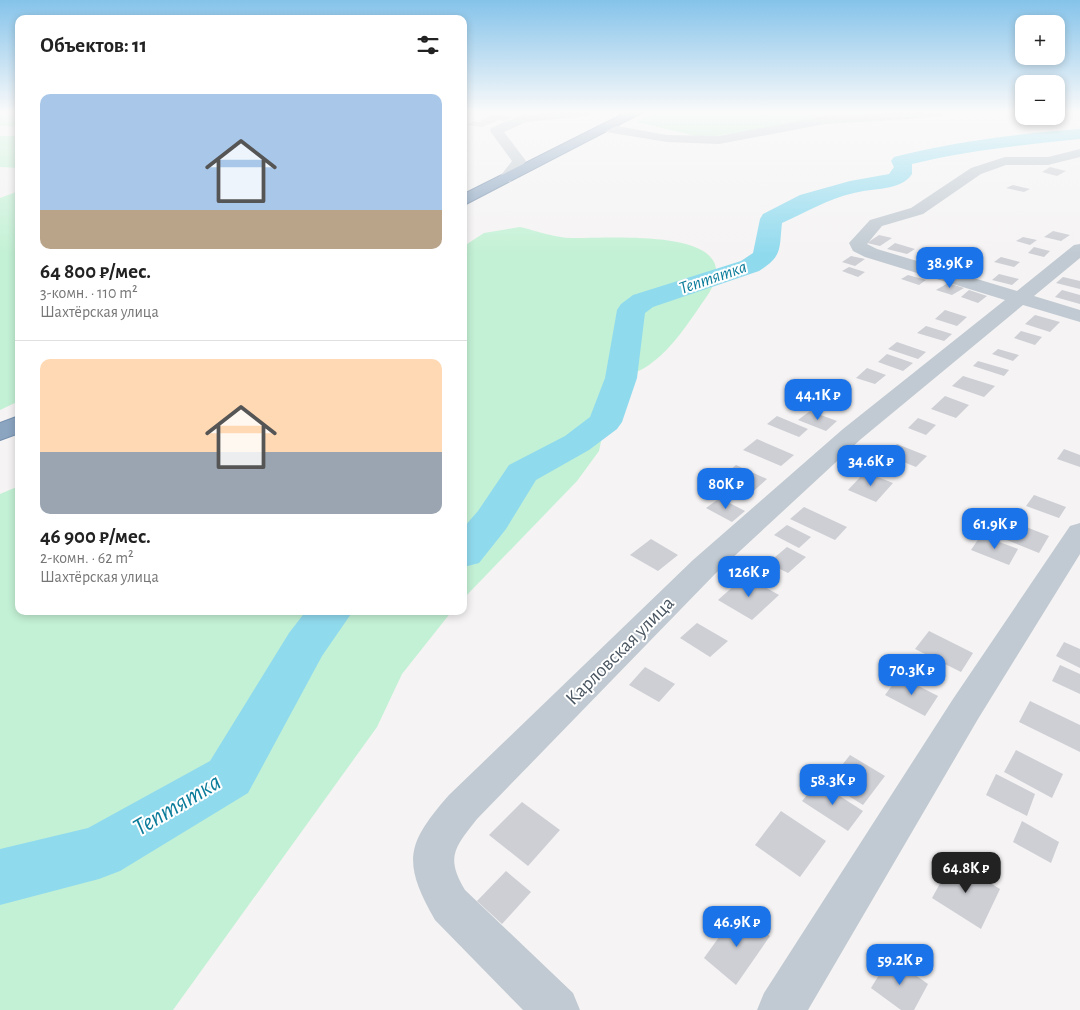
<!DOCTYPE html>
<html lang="ru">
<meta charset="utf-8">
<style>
:root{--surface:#fff;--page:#f2f2f2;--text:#222;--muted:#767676;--line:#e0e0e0;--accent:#1a73e8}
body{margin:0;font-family:"Alegreya Sans",sans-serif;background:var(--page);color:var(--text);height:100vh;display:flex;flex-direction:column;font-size:19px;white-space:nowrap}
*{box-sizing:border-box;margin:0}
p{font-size:16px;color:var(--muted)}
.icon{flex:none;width:28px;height:28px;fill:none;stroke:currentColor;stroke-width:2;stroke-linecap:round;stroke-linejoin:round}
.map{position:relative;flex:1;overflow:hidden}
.sheet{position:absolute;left:15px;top:15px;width:452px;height:600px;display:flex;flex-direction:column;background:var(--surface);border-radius:10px;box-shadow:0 2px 8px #0003}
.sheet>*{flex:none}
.controls{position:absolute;left:1015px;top:15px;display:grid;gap:10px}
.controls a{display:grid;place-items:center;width:50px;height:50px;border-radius:10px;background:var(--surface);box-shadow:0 2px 8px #0003;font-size:25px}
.price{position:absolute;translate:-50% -42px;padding:0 11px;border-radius:10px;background:var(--accent);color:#fff;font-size:16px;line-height:32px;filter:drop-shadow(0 1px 2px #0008)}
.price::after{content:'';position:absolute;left:50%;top:30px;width:15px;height:11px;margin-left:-8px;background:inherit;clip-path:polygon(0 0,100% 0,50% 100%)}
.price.selected{background:#222;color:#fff}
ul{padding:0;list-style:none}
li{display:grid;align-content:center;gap:10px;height:265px;padding:0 25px}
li+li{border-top:1px solid var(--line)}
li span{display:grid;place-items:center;height:155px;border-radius:10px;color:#555}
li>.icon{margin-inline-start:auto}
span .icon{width:90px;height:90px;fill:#fffc;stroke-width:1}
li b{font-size:21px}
h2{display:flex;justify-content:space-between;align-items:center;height:60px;padding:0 25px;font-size:21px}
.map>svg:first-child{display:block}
</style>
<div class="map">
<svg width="1080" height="1010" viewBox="0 0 1080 1010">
<rect width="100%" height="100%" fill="#f5f3f3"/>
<!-- green -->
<g fill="#c3f1d5">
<path d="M0 112H19V127L0 126Z"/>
<path d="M656 112H922L800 122 704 138 636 122Z"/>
<path d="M0 136H19V168L0 167Z"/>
<path d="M19 191V401L0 410V198Z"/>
<path d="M520 227C537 231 555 238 572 238 608 239 758 225 705 299 689 322 672 349 649 365 641 371 630 374 621 378L620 401 605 422 599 451 577 481 464 598V246L484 233Z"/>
<path d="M19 486V611H452L402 674 377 727 173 1010H0V494Z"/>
</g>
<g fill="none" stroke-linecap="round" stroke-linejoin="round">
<!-- river -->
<g fill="#90daee" fill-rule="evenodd">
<path d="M1080 129V139C1023 145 968 150 912 164V174C901 191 872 188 854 193 827 199 807 212 782 223 779 249 783 256 759 271L653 307 645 313 637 378 622 422 617 429 589 450 536 480 506 529 479 563 464 567V527L478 511 509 465 565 436 590 417 605 378 617 310 621 304 633 295 741 261 753 253 760 219 763 214 800 195 850 181 889 174 894 167 891 161 894 157C956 141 1017 134 1080 129Z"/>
<path d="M306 611H353L322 656 248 793 120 871 99 879 0 905V849L88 828 210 761 289 633Z"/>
</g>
</g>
<!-- building -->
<g fill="#cdcfd5">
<path d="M493 114 513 117 505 121 499 120 482 127 467 125 474 121 479 122Z"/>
<path d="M1050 167 1066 171 1057 176 1042 172Z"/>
<path d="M1013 185 1030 189 1024 192 1006 188Z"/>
<path d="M1053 231 1070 235 1061 241 1044 237Z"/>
<path d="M879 235 892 238 880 246 867 243Z"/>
<path d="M1023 237 1037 240 1030 245 1016 241Z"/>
<path d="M895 243 915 249 907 254 887 249Z"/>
<path d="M1034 247 1050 251 1044 257 1028 253Z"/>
<path d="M851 256 865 259 855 266 842 262Z"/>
<path d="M1001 257 1020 262 1014 267 994 262Z"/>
<path d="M849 267 865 272 858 277 842 271Z"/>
<path d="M999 274 1019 279 1012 285 992 280Z"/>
<path d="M908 275 926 280 919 285 901 279Z"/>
<path d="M1063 277 1080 281V289L1056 283Z"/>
<path d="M948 283 964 288 952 295 936 290Z"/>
<path d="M969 290 987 296 978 303 961 297Z"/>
<path d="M1062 290 1080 295V304L1055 297Z"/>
<path d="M945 310 967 317 957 326 935 319Z"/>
<path d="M1035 315 1060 322 1050 332 1025 324Z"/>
<path d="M926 326 952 334 944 341 917 333Z"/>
<path d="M1021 331 1042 337 1035 345 1014 338Z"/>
<path d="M897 342 926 352 918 359 888 349Z"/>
<path d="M998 349 1019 355 1013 361 992 354Z"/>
<path d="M887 354 913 363 903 371 878 362Z"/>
<path d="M978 361 1009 370 1004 376 973 366Z"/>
<path d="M867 368 886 375 875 384 856 378Z"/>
<path d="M963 376 995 386 984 397 952 386Z"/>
<path d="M945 396 969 405 956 418 931 409Z"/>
<path d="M810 411 837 421 826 431 798 420Z"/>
<path d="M777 416 808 429 799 437 767 424Z"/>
<path d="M918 418 936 425 926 435 908 428Z"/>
<path d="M757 439 794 455 781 466 743 450Z"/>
<path d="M897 444 927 456 916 467 886 455Z"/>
<path d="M1064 449 1080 455V467L1057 459Z"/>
<path d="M736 465 767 479 749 495 717 481Z"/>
<path d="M865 472 893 483 876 502 848 490Z"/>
<path d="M1034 495 1066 507 1059 518 1026 506Z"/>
<path d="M720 498 745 511 732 522 706 508Z"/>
<path d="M804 507 847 527 835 540 790 519Z"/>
<path d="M998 516 1049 536 1039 553 987 532Z"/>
<path d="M787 525 811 537 799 548 774 535Z"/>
<path d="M981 535 1018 549 1009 565 971 550Z"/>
<path d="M651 539 678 555 658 571 630 555Z"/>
<path d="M787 547 806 557 788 573 768 563Z"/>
<path d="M745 576 779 595 752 620 718 600Z"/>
<path d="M697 623 728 641 710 657 680 638Z"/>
<path d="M929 631 973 653 961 672 915 649Z"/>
<path d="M1064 642 1080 649V668L1056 656Z"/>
<path d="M1060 665 1080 674V694L1052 681Z"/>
<path d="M645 667 675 684 659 702 629 685Z"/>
<path d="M899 676 938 696 925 716 885 695Z"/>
<path d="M1030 701 1080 725V752L1019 722Z"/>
<path d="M1016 750 1063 774 1052 798 1004 772Z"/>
<path d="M850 755 885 776 863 805 828 783Z"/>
<path d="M996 774 1035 794 1027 816 986 795Z"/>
<path d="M818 782 863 811 848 831 802 801Z"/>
<path d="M522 802 560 830 528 866 489 835Z"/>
<path d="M781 811 826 841 800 877 755 845Z"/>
<path d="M1022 821 1059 842 1051 863 1013 842Z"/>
<path d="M953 860 1000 889 981 929 932 898Z"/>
<path d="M506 871 531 892 502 924 477 901Z"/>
<path d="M737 912 770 936 736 985 704 958Z"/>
<path d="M890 957 928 984 914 1010H901L871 988Z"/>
</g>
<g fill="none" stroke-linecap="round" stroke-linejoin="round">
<!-- highway casing -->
<g stroke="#7690ad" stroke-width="2">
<g id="highway">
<path d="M627 112H643L464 205V194Z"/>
<path d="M19 416V433L0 440V423Z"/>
</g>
</g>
<!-- minor -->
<g fill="#c1cad2" fill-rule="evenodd">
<path d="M553 112H594L588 116 526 122 504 132 526 161 510 182H500L498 179 512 161 490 131 491 128 519 116Z"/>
<path d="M906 112H946L944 115 911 119 825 124 719 144 667 142 606 132 600 128 606 124 667 135 719 136 825 116Z"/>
<path d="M1080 149V157L1048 165H1006L981 174 923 214 882 226 867 244 877 249 1017 291 1074 245 1080 244V258L1034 296 1080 310V322L1023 305 861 439 715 574 477 819C455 847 445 857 465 890L573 993 580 1010H523L435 920C402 862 406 844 449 795L693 560 843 429 1005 300 865 257 853 251 849 243 870 220 911 208 971 168 1005 157H1048Z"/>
<path d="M1080 523V554L978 719 808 1010H757L764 993 953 699 1070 526Z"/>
</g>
<!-- highway -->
<use href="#highway" fill="#8ba5c1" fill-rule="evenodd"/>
</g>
<!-- sky -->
<linearGradient id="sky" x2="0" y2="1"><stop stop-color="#85c3ea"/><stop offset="0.44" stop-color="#fafafa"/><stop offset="1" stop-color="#fafafa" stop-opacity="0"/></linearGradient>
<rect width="1080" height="254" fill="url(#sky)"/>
<g text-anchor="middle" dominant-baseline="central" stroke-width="4" stroke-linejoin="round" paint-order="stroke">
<!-- far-water labels -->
<g font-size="18" font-style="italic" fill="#0c7c9b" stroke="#fff">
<text transform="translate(713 278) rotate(-19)">Тептятка</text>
</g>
<!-- street labels -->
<g font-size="20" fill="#4a5661" stroke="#fff">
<text transform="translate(620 651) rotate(-45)">Карловская улица</text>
</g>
<!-- near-water labels -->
<g font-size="25" font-style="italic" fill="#0c7c9b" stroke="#fff">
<text transform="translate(177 805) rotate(-31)">Тептятка</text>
</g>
</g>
</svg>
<div class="controls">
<a>+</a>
<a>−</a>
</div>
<b class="price" style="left:950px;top:289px">38.9K ₽</b>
<b class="price" style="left:818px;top:421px">44.1K ₽</b>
<b class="price" style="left:871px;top:487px">34.6K ₽</b>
<b class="price" style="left:726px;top:510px">80K ₽</b>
<b class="price" style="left:995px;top:550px">61.9K ₽</b>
<b class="price" style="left:749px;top:598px">126K ₽</b>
<b class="price" style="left:912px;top:696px">70.3K ₽</b>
<b class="price" style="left:833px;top:806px">58.3K ₽</b>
<b class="price selected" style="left:966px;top:894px">64.8K ₽</b>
<b class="price" style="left:737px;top:948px">46.9K ₽</b>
<b class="price" style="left:900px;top:986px">59.2K ₽</b>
<section class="sheet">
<h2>Объектов: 11<svg class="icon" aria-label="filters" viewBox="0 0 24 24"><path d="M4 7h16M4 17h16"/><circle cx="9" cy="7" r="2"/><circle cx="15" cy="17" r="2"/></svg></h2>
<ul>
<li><span style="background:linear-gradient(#a9c7e8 75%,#b9a48a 0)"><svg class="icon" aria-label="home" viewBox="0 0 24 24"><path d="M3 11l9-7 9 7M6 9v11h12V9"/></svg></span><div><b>64 800 ₽/мес.</b><p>3-комн. · 110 m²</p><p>Шахтёрская улица</p></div></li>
<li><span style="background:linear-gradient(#ffd9b3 60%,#9aa5b1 0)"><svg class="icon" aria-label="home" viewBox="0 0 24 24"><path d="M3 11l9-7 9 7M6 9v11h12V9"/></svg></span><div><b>46 900 ₽/мес.</b><p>2-комн. · 62 m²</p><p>Шахтёрская улица</p></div></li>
</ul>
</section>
</div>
